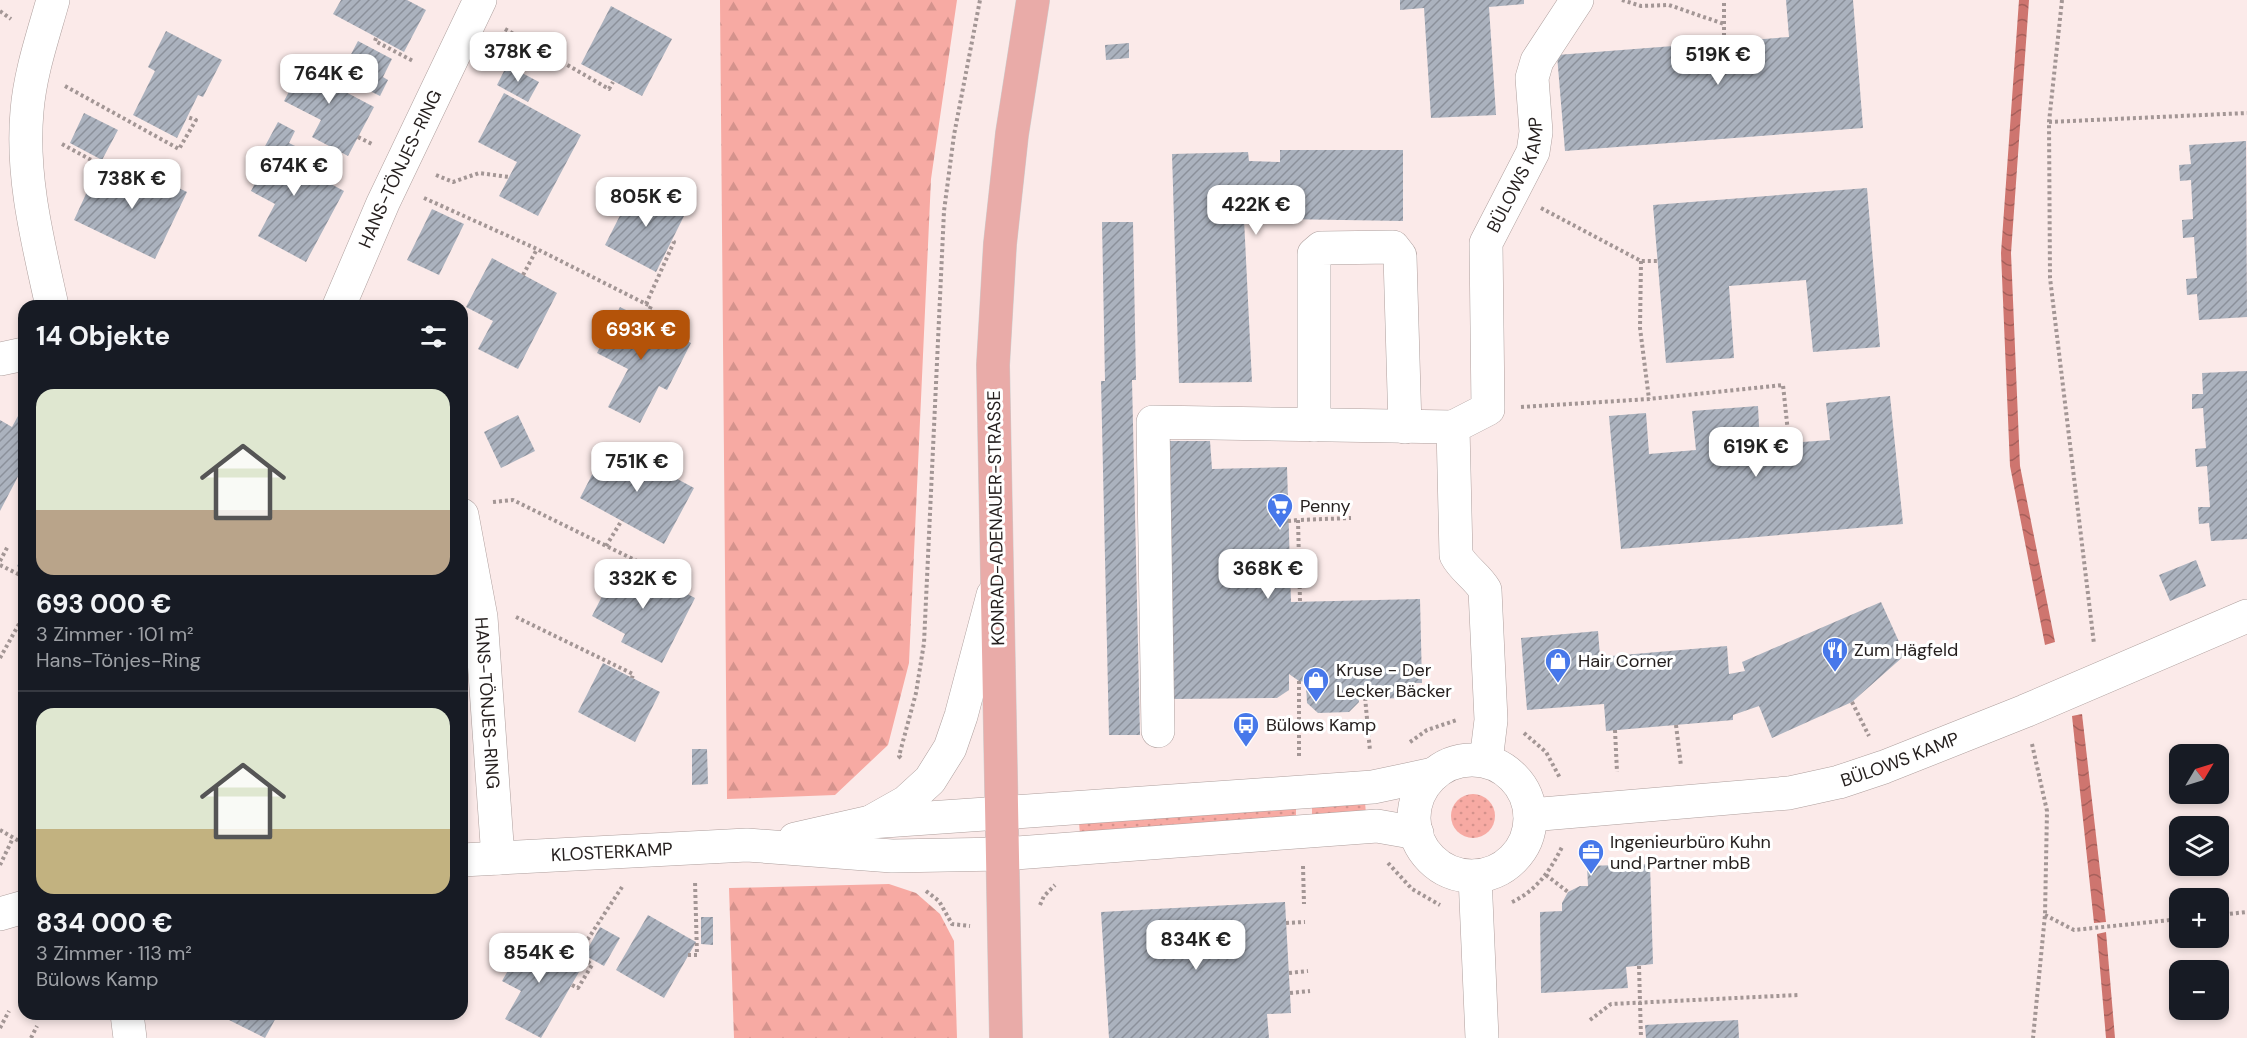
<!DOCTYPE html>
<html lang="de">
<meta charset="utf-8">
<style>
:root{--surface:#171b24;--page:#20242c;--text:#f1f3f6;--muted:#9ea1a6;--line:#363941;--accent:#b45309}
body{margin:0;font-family:"DM Sans",sans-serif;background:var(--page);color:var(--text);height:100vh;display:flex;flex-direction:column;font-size:22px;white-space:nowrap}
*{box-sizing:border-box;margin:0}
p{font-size:20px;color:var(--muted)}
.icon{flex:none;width:33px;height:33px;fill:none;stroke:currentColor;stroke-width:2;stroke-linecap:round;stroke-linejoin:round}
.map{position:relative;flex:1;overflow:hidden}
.drawer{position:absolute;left:18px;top:300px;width:450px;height:720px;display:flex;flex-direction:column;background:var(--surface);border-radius:18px;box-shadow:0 3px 9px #0003}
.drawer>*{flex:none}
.needle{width:39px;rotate:52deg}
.controls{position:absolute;left:2169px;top:744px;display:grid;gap:12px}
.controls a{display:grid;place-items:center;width:60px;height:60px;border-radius:12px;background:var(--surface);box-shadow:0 3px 9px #0003;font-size:30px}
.price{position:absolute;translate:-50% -51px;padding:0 14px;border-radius:12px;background:#fff;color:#222;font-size:20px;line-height:39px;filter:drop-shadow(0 2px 3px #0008)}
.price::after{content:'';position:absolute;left:50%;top:36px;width:18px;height:14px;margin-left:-9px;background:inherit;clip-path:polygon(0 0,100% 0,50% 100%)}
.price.on{background:var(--accent);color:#fff}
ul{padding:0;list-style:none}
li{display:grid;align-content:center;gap:12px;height:318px;padding:0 18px}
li+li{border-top:2px solid var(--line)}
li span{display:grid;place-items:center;height:186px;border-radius:18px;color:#555}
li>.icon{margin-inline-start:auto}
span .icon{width:108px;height:108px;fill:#fffc;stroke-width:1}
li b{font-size:26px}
h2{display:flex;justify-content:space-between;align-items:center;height:72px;padding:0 18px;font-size:26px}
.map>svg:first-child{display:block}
</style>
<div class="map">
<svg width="2247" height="1038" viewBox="0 0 2247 1038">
<defs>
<pattern id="grass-dots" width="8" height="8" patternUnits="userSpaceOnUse" patternTransform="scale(1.5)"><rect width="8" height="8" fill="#f7aaa3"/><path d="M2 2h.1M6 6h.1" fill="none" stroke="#d4928c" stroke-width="1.8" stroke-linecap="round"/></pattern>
<pattern id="forest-firs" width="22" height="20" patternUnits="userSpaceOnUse" patternTransform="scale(1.5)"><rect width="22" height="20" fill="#f7aaa3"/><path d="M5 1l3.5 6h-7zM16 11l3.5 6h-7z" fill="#d4928c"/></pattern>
<pattern id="water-waves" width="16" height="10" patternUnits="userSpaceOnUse" patternTransform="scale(1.5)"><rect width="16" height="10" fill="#ce756f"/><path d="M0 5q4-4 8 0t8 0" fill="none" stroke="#a7605b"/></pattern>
<pattern id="building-hatch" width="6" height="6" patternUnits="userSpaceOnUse" patternTransform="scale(1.5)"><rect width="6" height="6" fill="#abb2be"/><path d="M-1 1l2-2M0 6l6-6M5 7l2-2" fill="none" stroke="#8b909a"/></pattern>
</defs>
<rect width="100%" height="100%" fill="#fbeae9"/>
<!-- grass -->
<g fill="url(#grass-dots)">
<circle cx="1473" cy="816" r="22"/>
<path d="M1365 802 1366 814 1312 818V806Z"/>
<path d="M1296 807V820L1080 835 1079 822Z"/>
</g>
<!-- forest -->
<g fill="url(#forest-firs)">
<path d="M720 0H957L931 179 909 663 888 745 835 795 727 799Z"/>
<path d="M889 884 916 893 940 914 954 941 957 1038H734L729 888Z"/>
</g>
<!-- water -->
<g fill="url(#water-waves)">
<path d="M2019 0H2029L2011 253 2020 466 2055 642 2045 645 2010 466 2001 253Z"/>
<path d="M2082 714 2106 922 2094 923 2072 716Z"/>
<path d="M2106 932 2115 1038H2106L2097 934Z"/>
</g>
<!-- building -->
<g fill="url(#building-hatch)">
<path d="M341 0H407L426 10 404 52 333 14Z"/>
<path d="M1400 0H1524V4L1489 7 1496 115 1431 118 1424 8 1400 10Z"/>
<path d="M1786 0H1853L1863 128 1565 151 1557 55 1789 37Z"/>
<path d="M611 6 672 39 642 96 581 64Z"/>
<path d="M166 31 222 60 203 97 198 95 177 138 133 115 155 71 148 67Z"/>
<path d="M358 41 392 59 383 77 388 80 380 96 354 83 362 67 348 60Z"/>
<path d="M1129 43V58L1106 60 1105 45Z"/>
<path d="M309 54 347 74 340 89 374 107 348 156 312 137 321 120 284 101Z"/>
<path d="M507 65 539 82 528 102 497 85Z"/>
<path d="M504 93 581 135 538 216 499 196 517 162 478 142Z"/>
<path d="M84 113 118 130 102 160 70 143Z"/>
<path d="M278 122 295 131 289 143 307 152 299 167 344 191 306 262 258 236 275 204 251 191 271 152 264 148Z"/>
<path d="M2246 141 2247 317 2199 320 2197 294 2187 295 2186 279 2197 278 2194 237 2183 238 2182 220 2193 219 2191 180 2180 181 2179 165 2191 164 2189 145Z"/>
<path d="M1280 150H1403V221L1283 219V208L1254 210 1244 219 1252 382 1179 383 1172 154 1248 152 1249 161 1280 162Z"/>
<path d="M97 170 133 187 141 170 187 192 155 259 74 220Z"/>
<path d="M636 184 687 210 656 272 605 245Z"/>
<path d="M1867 188 1880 347 1813 352 1806 280 1729 286 1734 358 1666 363 1653 205Z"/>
<path d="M432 209 464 224 439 275 407 260Z"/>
<path d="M1102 222H1133L1136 380H1132L1140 735H1109L1101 381H1105Z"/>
<path d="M492 258 557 293 518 369 478 349 493 321 466 307Z"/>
<path d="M620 307 691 343 667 390 659 386 640 423 608 407 628 369 597 353Z"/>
<path d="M2247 371V539L2211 541 2209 523 2199 524 2198 507H2210L2207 466 2196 467 2195 449 2206 448 2203 408 2192 409V394H2203L2202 373Z"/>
<path d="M1890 396 1903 524 1621 549 1609 416 1646 413 1649 454 1696 450 1692 411 1758 406 1760 445 1830 440 1826 403Z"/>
<path d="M24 405V465L0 511V420L12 427Z"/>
<path d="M518 415 535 451 501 468 484 432Z"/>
<path d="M1170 441H1210L1212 469 1287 467 1291 602 1420 599 1422 683H1408L1407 690 1399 698 1378 699 1371 692V686L1357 687 1359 702 1349 712 1318 713 1307 703 1306 682 1299 681 1289 674V690L1277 698 1172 699Z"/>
<path d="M609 442 694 488 664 544 580 498Z"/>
<path d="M24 553V570L17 566Z"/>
<path d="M621 559 695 598 662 663 621 642 625 634 592 616Z"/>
<path d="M2196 560 2206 586 2170 601 2159 575Z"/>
<path d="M1881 602 1905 655 1852 702 1772 738 1759 706 1733 715V720L1606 731 1604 704 1527 710 1521 638 1598 631 1600 657 1727 646 1729 674 1745 671 1742 662Z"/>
<path d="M603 663 660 692 635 742 578 712Z"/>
<path d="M692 749H707L708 784 692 785Z"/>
<path d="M1650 864 1653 964 1626 967 1628 988 1541 993 1540 912 1562 911V903L1568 892 1580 886H1588L1587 866Z"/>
<path d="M1285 902 1291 1013 1267 1014 1269 1038H1109L1101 912Z"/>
<path d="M648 915 696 942 664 998 616 970Z"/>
<path d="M701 917H713V945L701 944Z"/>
<path d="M600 927 620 938 604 966 584 955Z"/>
<path d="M529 934 583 965 541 1038 505 1019 521 991 502 981Z"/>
<path d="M217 1014H278L265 1038Z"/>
<path d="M1738 1020 1739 1038H1646L1645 1025Z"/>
</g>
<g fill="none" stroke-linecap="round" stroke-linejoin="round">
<!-- minor casing -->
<g stroke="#ae9f9d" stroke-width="34">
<g id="minor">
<path d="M52 306C38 242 21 177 27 111 30 73 43 36 53 0"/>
<path id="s1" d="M339 306 383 203 480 0"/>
<path d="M0 359 24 354"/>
<path d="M1314 425V254L1321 248 1393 247 1400 256 1405 427"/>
<path id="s2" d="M462 515 481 617 498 858"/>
<path d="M1158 731 1153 422 1453 427"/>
<circle cx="1472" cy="818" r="58"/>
<path id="s3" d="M1486 761 1491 720 1485 590C1477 576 1463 569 1456 555L1453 427 1488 409 1486 243 1533 152 1536 132 1532 78 1537 61 1577 0"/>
<path id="s4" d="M1530 815 1789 793 1839 782 1884 767 2025 711 2247 616"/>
<path d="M874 820 906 802 930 780 950 748 961 716 993 595"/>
<path d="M795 839 870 822 1373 787 1434 774"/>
<path id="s5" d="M462 860 747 845 892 856 1003 854 1377 826 1417 833"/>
<path d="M1475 876 1482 1038"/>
<path d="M0 914 24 907"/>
<path d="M127 1014 130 1038"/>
</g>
</g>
<!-- major casing -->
<g stroke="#cfcece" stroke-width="34">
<path id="major" d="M1006 1038 993 365 1000 244 1012 134 1033 0"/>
</g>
<!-- path -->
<g stroke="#a39695" stroke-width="4" stroke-dasharray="3 3" stroke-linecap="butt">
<path d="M1622 0 1641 6 1669 5 1724 24"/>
<path d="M2062 0 2049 122 2050 278 2094 644"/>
<path d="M0 11 11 19"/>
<path d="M505 29 609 89 613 82"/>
<path d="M376 38 375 41 413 61"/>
<path d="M1724 42V0"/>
<path d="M65 86 179 149 196 120 187 117"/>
<path d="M2049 122 2247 113"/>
<path d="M358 137 372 144"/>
<path d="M62 144 135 184"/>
<path d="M436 175 453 182 479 173 509 177"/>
<path d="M424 198 537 249 646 304 674 242 672 240"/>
<path d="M1541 208 1641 261H1658"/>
<path d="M1641 261 1640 328 1649 399"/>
<path d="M523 275 537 249"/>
<path d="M645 320 651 306 646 304"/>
<path d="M1521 407 1649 399 1783 385 1789 442"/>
<path d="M493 502 513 500 645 565 642 571"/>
<path d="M1288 521 1298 520"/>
<path d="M606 546 622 520"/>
<path d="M0 561 8 546"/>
<path d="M0 565 24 577"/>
<path d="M1300 601 1298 520 1351 518"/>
<path d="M516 617 633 674 632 678"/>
<path d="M0 658 24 615"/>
<path d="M1299 681V757"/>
<path d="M1364 686 1370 751"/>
<path d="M1852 702 1869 736"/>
<path d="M1676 725 1681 766"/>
<path d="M1615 730 1617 772"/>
<path d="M1524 733 1546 752 1560 778"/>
<path d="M1410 742 1427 730 1457 720"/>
<path d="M2032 744 2047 811 2045 915 2033 1038"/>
<path d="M901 758 899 756 916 693 924 643 944 211 954 135 980 0"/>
<path d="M0 830 24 844"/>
<path d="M1388 863 1412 889 1440 905"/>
<path d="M0 865 13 838"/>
<path d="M1303 866 1304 904"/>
<path d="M1546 875 1568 892"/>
<path d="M926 891 939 901 952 924 970 926"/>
<path d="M1512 902C1536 891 1550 871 1562 847"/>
<path d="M1040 905 1044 896 1055 885"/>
<path d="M2045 915 2074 930 2180 919"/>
<path d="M2218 915 2247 912"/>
<path d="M1286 923 1305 922"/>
<path d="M688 955H697L695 881"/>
<path d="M1639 966 1641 1038"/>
<path d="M1289 973 1308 971"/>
<path d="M572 985 578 988 592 965 581 956 582 948 622 887"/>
<path d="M1290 993 1310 991"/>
<path d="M1590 1020 1611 1004 1798 995"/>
<path d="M0 1028 9 1011"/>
<path d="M31 1038 37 1026"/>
</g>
<!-- minor -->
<use href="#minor" stroke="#fff" stroke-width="33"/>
<!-- major -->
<use href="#major" stroke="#e9aba8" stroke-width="33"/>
</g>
<!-- icons -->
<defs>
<g id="supermarket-pin" transform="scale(1.35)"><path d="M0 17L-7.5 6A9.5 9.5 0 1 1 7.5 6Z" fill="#4778ea" stroke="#fff"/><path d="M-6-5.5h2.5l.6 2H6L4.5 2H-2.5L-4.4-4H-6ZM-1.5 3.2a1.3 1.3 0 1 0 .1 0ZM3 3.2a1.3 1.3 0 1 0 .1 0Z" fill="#fff"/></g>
<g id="restaurant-pin" transform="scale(1.35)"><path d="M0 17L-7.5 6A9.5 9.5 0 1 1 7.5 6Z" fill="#4778ea" stroke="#fff"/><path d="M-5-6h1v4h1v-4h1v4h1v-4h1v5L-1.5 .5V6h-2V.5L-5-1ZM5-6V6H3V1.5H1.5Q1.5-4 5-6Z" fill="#fff"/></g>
<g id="shop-pin" transform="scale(1.35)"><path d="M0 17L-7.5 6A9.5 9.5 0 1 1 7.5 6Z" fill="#4778ea" stroke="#fff"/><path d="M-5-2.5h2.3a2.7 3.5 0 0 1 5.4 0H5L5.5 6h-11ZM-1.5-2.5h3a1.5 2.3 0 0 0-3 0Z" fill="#fff"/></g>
<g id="bus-pin" transform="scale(1.35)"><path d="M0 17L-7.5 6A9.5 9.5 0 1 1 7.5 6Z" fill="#4778ea" stroke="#fff"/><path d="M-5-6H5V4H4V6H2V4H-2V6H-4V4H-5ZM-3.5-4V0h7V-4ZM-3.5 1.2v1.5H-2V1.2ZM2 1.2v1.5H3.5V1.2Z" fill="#fff"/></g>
<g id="office-pin" transform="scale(1.35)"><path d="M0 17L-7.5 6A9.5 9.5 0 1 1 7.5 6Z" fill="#4778ea" stroke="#fff"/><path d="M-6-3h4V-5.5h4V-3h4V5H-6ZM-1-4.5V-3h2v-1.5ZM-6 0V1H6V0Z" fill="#fff"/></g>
</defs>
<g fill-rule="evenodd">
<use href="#supermarket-pin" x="1280" y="506"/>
<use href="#restaurant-pin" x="1835" y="650"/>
<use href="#shop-pin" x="1558" y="661"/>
<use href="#shop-pin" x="1316" y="680"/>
<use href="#bus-pin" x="1246" y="725"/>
<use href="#office-pin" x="1591" y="852"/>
</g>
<g text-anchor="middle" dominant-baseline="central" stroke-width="6" stroke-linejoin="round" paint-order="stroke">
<!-- street labels -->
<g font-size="18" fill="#26201f" stroke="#fff">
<text stroke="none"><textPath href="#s1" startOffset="150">HANS-TÖNJES-RING</textPath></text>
<text stroke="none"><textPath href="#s3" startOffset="626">BÜLOWS KAMP</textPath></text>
<text transform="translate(996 518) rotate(-91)">KONRAD-ADENAUER-STRASSE</text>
<text stroke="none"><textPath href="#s2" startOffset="190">HANS-TÖNJES-RING</textPath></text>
<text stroke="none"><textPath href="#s4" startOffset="376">BÜLOWS KAMP</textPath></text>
<text stroke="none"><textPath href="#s5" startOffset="150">KLOSTERKAMP</textPath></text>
</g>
<!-- poi labels -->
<g font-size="18" fill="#26201f" stroke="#fff" text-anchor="start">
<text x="1300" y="506">Penny</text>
<text x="1854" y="650">Zum Hägfeld</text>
<text x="1578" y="661">Hair Corner</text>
<text x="1336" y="670">Kruse - Der<tspan x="1336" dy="21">Lecker Bäcker</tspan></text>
<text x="1266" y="725">Bülows Kamp</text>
<text x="1610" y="842">Ingenieurbüro Kuhn<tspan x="1610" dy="21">und Partner mbB</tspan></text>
</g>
</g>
</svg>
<div class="controls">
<a><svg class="needle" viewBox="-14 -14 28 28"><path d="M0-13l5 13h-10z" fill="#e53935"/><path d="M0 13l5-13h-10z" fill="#9ea1a6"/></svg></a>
<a><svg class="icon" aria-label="layers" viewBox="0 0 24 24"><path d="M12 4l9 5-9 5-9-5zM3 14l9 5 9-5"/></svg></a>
<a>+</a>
<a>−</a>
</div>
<b class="price" style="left:518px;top:83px">378K €</b>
<b class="price" style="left:1718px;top:86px">519K €</b>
<b class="price" style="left:329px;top:105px">764K €</b>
<b class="price" style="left:294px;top:197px">674K €</b>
<b class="price" style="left:132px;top:210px">738K €</b>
<b class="price" style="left:646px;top:228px">805K €</b>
<b class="price" style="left:1256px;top:236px">422K €</b>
<b class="price on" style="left:641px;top:361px">693K €</b>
<b class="price" style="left:1756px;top:478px">619K €</b>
<b class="price" style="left:637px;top:493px">751K €</b>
<b class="price" style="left:1268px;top:600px">368K €</b>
<b class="price" style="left:643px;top:610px">332K €</b>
<b class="price" style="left:1196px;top:971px">834K €</b>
<b class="price" style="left:539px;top:984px">854K €</b>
<section class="drawer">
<h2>14 Objekte<svg class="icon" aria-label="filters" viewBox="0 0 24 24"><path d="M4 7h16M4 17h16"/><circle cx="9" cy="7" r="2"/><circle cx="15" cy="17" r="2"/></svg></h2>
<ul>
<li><span style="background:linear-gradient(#dfe7d0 65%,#b9a48a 0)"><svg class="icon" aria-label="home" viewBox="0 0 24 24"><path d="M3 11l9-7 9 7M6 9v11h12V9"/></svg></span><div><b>693 000 €</b><p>3 Zimmer · 101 m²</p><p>Hans-Tönjes-Ring</p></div></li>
<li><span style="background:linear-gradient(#dfe7d0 65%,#c2b280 0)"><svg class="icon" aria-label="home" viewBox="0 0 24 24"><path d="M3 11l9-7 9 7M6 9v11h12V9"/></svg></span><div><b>834 000 €</b><p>3 Zimmer · 113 m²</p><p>Bülows Kamp</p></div></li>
</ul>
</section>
</div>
